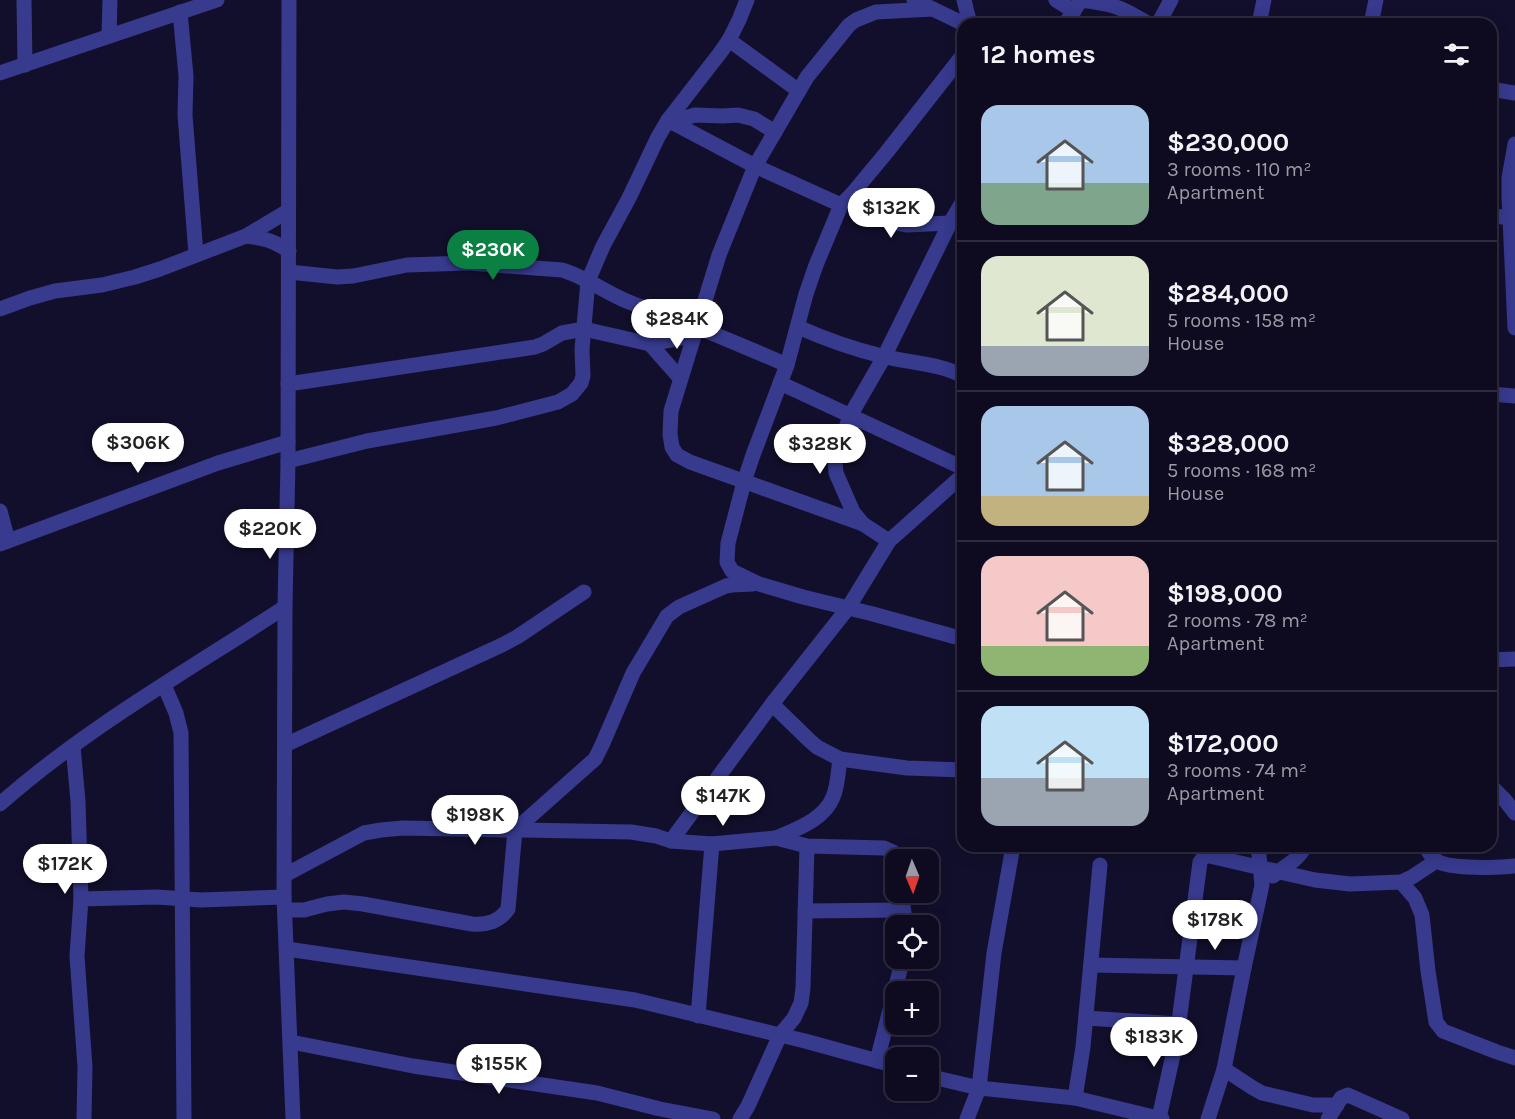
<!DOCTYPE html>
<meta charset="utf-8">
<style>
:root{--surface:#0e0b21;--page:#1c192e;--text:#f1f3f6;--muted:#9b9ba5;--line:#2e2b3f;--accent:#0b8043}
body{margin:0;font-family:Karla,sans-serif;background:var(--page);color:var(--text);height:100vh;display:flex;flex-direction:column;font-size:22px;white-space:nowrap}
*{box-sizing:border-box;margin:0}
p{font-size:20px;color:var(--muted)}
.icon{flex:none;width:33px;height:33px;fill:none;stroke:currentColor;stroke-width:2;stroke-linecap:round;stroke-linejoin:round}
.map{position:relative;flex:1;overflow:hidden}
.drawer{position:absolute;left:957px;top:18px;width:540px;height:834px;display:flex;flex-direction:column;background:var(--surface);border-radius:18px;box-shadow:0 3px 15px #0003,0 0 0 2px var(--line)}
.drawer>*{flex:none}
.needle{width:39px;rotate:178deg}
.buttons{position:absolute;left:885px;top:849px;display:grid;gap:12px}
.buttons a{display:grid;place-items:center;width:54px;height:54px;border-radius:12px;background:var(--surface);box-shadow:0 3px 15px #0003,0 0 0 2px var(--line);font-size:30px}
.price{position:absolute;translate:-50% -51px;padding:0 14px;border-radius:21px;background:#fff;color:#222;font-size:20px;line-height:39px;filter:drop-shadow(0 2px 3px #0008)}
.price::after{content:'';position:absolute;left:50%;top:36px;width:18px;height:14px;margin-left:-9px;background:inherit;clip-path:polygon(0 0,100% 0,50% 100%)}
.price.on{background:var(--accent);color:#fff}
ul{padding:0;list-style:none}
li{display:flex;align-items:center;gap:18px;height:150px;padding:0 24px}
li+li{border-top:2px solid var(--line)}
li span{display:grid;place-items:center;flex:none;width:168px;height:120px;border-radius:18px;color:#555}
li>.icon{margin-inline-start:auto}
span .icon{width:72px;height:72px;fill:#fffc;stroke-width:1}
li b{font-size:26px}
h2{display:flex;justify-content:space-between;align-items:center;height:72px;padding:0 24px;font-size:26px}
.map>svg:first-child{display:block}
</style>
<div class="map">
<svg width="1515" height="1119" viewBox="0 0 1515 1119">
<rect width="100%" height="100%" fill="#120f2c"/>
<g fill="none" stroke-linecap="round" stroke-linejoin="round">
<!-- street -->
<g stroke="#373a8d" stroke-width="15">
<path d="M24 0 25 65"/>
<path d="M289 0 288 461 285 607 284 897 293 1119"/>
<path d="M914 0 964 24"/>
<path d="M964 0 970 24"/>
<path d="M1056 0 1074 11"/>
<path d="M180 12 186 76 185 115 196 254"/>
<path d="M1065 24 1081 0C1089 1 1097 2 1105 4 1121 7 1135 16 1149 24"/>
<path d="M1158 24 1171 0"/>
<path d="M1259 24 1264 0"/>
<path d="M1371 24 1376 0"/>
<path d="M109 36 110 0"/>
<path d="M729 40 799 91"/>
<path d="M963 55 886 153 852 194 841 205 816 265 806 294 787 365 753 455 744 482 728 543 727 562 732 571 759 584 803 597 873 614 963 639"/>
<path d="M0 73 217 0"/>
<path d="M1491 89 1515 93"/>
<path d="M668 120 755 166 841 205"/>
<path d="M675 124 685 118 695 115 723 116 738 115 754 119 775 132"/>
<path d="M1515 144 1509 178V197L1515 328"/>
<path d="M852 194C868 208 885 221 906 225L950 223"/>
<path d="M1491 216 1515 218"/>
<path d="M246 236C264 238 274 241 289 251"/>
<path d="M289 272 337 277 353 276 407 265 468 263 562 270C586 277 606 293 629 302 640 307 652 309 664 314 705 330 746 347 787 365"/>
<path d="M0 309 30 298 55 291 102 285 135 277 160 269 246 236 288 211"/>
<path d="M798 327C825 339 853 349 882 356 909 363 938 363 963 376"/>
<path d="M650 344 680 378"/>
<path d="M780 383 963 468"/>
<path d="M288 384 535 347 543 344 562 333 584 329 650 344 693 336"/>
<path d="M1491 394 1515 396"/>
<path d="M288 461 367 441 496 418 558 402 572 394 581 383 583 376 582 349 588 281 603 246 629 198 658 137 668 120 720 53 729 40 739 20 747 0"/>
<path d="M0 511 8 541"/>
<path d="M863 524 853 512 836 473 835 460 850 416 884 357 950 223 963 201"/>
<path d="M889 541 863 524 690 462 677 455 672 447 670 434 671 411 719 255 755 166 775 132 807 77 849 25 856 20 876 12 933 9"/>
<path d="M0 544 218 463 288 442"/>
<path d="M1491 660 1515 659"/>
<path d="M164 685 176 713 181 733 184 1119"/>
<path d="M772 704 809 740 817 747 840 759 907 768 963 770"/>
<path d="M285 745 502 645 517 637 584 592"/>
<path d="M73 746 78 801 81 899"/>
<path d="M1491 786 1504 799 1515 813"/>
<path d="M0 804C87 727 189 670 285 607"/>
<path d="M776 838C796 829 824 820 833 797 838 786 838 771 840 759"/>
<path d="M671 841 772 704 848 608 889 541 963 475"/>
<path d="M1425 846C1428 851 1432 858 1437 861 1449 869 1499 868 1515 866"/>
<path d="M285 875 364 833 381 830 403 828 631 832 656 836 671 841 712 844 776 838 807 846 884 848 893 852 896 860"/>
<path d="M1273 876C1284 866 1299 860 1305 846"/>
<path d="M1401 882 1415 898 1422 915 1428 971 1436 1022 1443 1031 1497 1052 1515 1058"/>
<path d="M901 892 906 926"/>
<path d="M285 910H304L327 904 344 902 363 904 472 924C487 925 499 922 508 909L515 830 595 759 602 745 633 673 667 616 679 607 726 586 732 585 753 584"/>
<path d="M805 911 903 910"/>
<path d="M287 949 635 1000 805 1041 896 1066"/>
<path d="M1091 965 1244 968"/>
<path d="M698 1016 712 844"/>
<path d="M1086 1018 1179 1024"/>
<path d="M291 1042 413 1066 597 1093 660 1109 713 1119"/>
<path d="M877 1061 903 958"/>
<path d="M1224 1069 1253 1088 1262 1093 1313 1105H1337"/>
<path d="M928 1076 979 1088 1075 1098 1162 1119"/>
<path d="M1075 1098 1083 1047 1100 865"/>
<path d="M1159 1118 1177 1037 1200 862 1205 855 1315 880 1350 884 1401 882 1412 877 1436 861"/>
<path d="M84 1119 85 1067 77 956 81 899 157 897 201 900 284 897"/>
<path d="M740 1119 748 1106 780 1035 794 1018 801 1003 803 988 807 846"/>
<path d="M967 1119 979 1088 994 953 1013 846"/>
<path d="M1208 1119 1224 1069 1244 968 1262 885 1258 846"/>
<path d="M1328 1119 1341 1098 1348 1095 1402 1119"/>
</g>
</g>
</svg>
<div class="buttons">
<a><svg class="needle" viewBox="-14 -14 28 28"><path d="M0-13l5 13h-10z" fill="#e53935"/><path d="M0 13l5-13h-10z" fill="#9b9ba5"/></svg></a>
<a><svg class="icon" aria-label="locate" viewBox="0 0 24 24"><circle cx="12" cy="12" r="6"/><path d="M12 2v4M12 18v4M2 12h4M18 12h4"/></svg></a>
<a>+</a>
<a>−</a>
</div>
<b class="price" style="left:891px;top:239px">$132K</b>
<b class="price on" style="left:493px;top:281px">$230K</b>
<b class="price" style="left:677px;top:350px">$284K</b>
<b class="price" style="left:138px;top:474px">$306K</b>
<b class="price" style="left:820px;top:475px">$328K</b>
<b class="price" style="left:270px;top:560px">$220K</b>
<b class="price" style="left:723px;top:827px">$147K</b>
<b class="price" style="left:475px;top:846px">$198K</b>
<b class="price" style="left:65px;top:895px">$172K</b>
<b class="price" style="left:1215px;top:951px">$178K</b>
<b class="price" style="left:1154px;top:1068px">$183K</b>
<b class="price" style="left:499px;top:1095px">$155K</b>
<section class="drawer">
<h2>12 homes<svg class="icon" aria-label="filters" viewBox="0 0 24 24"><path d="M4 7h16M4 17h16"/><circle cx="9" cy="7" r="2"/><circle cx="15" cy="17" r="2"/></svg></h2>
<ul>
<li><span style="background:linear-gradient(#a9c7e8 65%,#7fa58c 0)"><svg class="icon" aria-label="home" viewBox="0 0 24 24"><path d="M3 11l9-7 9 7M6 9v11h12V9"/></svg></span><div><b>$230,000</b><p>3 rooms · 110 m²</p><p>Apartment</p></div></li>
<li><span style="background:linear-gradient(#dfe7d0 75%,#9aa5b1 0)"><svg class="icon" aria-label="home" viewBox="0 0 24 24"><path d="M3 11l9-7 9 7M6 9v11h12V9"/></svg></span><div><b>$284,000</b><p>5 rooms · 158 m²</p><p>House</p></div></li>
<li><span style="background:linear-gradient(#a9c7e8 75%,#c2b280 0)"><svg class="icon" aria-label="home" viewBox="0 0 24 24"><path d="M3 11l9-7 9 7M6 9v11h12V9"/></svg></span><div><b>$328,000</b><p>5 rooms · 168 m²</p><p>House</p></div></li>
<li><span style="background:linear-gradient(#f6c9c9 75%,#8fb573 0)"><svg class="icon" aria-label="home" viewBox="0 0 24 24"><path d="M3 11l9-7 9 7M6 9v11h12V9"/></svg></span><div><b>$198,000</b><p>2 rooms · 78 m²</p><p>Apartment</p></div></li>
<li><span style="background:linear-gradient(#bfe0f5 60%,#9aa5b1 0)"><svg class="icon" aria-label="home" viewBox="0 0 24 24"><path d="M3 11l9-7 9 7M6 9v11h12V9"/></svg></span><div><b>$172,000</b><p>3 rooms · 74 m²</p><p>Apartment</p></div></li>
</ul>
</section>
</div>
